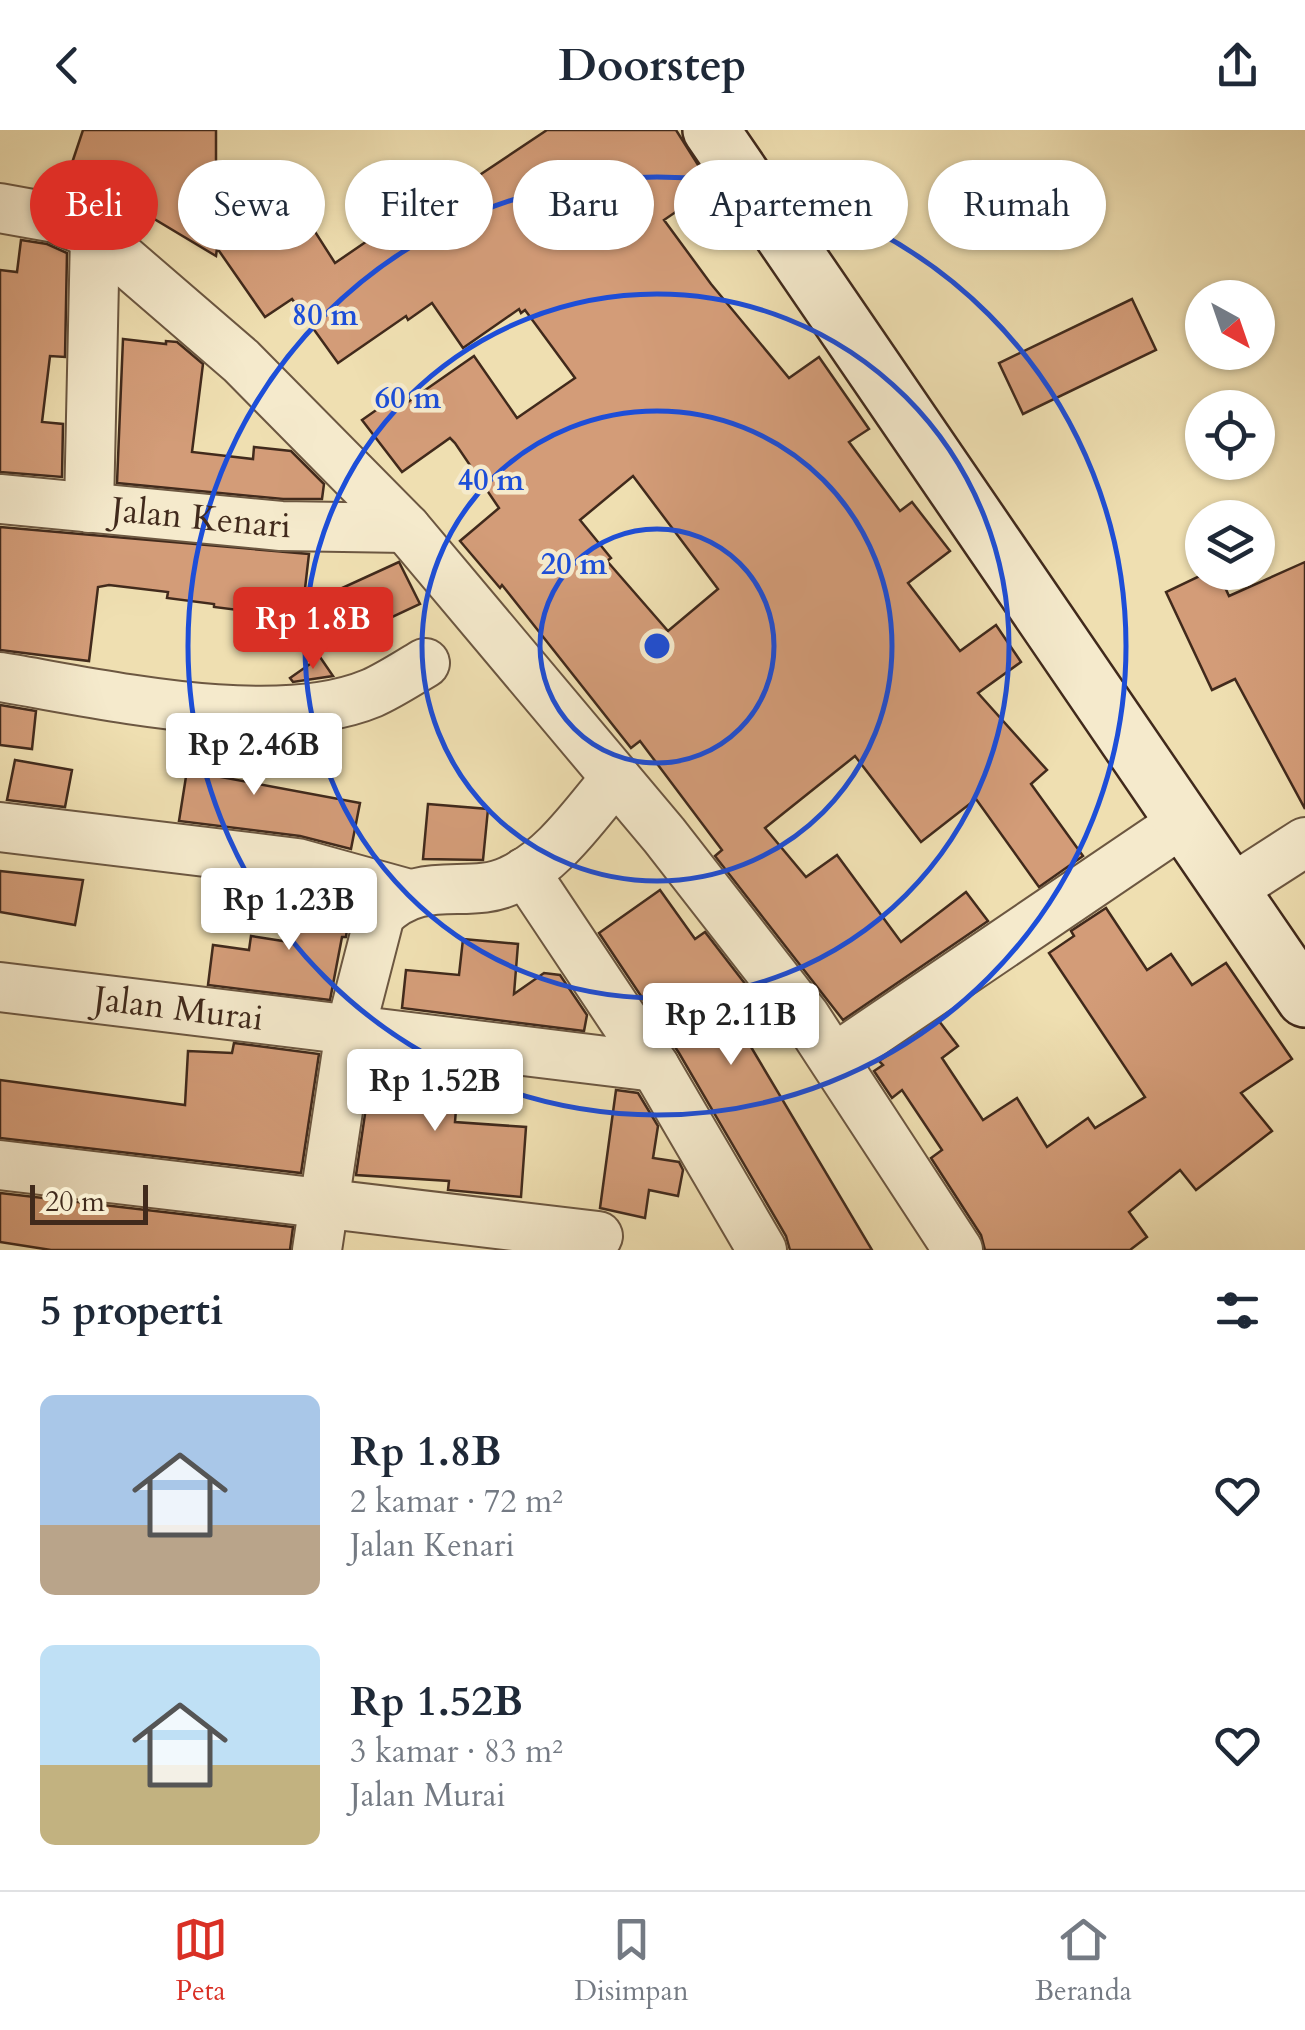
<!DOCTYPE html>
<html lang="id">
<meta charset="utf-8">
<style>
:root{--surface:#fff;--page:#f2f2f3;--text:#1f2937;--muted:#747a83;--line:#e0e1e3;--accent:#d93025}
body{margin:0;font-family:Cardo,serif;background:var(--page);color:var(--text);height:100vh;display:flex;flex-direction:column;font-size:38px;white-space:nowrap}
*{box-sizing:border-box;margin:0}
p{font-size:32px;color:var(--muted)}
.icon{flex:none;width:55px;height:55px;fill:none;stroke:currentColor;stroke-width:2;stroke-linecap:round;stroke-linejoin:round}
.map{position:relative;height:1120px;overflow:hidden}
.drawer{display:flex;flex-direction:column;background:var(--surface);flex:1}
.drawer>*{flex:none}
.hud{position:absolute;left:30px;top:30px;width:1245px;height:90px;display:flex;gap:20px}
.needle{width:65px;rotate:140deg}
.buttons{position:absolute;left:1185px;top:150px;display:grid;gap:20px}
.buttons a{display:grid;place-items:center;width:90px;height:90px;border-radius:50%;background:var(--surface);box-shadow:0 2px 8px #0004;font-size:50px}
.scale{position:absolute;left:30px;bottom:25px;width:118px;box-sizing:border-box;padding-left:10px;border:5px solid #412a1c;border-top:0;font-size:28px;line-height:35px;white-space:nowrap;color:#412a1c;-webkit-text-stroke:8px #f5eacc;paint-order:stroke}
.price{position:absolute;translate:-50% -85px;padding:0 22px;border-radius:10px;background:#fff;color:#222;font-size:32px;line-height:65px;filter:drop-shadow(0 2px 5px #0008)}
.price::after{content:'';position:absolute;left:50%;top:60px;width:30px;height:22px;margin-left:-15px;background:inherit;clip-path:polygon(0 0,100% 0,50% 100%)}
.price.current{background:var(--accent);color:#fff}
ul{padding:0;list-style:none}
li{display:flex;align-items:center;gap:30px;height:250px;padding:0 40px}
li span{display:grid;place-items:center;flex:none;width:280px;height:200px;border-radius:15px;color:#555}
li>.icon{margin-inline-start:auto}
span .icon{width:120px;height:120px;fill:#fffc;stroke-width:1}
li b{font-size:42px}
h2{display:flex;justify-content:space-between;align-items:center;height:120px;padding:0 40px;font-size:42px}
.pill{padding:0 35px;border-radius:45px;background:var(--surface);box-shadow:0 2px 8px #0004;font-size:35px;line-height:90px}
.pill.current{background:var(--accent);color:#fff}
header{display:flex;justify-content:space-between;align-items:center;height:130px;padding:0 40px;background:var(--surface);font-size:45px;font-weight:800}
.menu{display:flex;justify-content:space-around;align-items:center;height:140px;border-top:2px solid var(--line);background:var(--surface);font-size:28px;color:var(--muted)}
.menu a{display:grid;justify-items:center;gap:5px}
.menu .current{color:var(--accent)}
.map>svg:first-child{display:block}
</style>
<header><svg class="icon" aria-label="back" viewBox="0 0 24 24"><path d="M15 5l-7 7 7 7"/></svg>Doorstep<svg class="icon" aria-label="share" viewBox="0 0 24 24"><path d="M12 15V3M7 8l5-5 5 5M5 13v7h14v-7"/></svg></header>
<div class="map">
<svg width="1305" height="1120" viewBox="0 0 1305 1120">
<rect width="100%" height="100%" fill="#efdfb1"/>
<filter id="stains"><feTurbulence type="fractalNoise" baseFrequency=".002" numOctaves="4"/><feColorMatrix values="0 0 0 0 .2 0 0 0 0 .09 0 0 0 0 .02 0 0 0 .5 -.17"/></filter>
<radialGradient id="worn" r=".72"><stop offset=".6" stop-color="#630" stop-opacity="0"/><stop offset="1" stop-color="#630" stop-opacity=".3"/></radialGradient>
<!-- building -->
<g fill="#d39c78" stroke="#412a1c" stroke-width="2.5" fill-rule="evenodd">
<path d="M83 0H216V33L251 51 273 36 335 133 408 83 412 90 547 0H676L712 57 664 90 711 154 789 248 819 227 869 299 849 312 900 381 912 372 950 421 908 453 960 521 996 495 1021 532 978 563 1047 640 1031 654 1083 726 1039 757 976 669 921 712 855 626 765 698 806 747 837 725 901 812 966 762 988 791 843 890 715 726 722 720 640 611 631 618 502 455 500 458 460 411 499 378 455 313 450 308 402 342 362 290 392 269 398 279 474 226 517 288 575 248 525 180 521 183 519 179 463 218 432 173 408 190 406 186 338 233 292 169 265 187 217 118 216 126 111 63 118 51 71 36ZM633 346 718 459 668 501 607 431 611 428 580 390Z"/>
<path d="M21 110 47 114 67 123 65 227 50 226 42 292 63 294 62 347 0 342V140L17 142Z"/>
<path d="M1132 169 1156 220 1023 284 999 233Z"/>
<path d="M123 209 166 214V211L177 212 203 234 192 322 253 329 254 317 291 321 324 354 322 369H283L117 353Z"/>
<path d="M0 397 309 424 303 476 399 432 420 474 371 497 214 477V474L167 468 168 462 109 455 98 457 89 531 0 520Z"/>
<path d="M1305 432V679L1235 549 1212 560 1166 462 1208 442H1218L1229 466Z"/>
<path d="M320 527 333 546 293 552 290 548Z"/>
<path d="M0 575 36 581 32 619 0 615Z"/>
<path d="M172 602 227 607 221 647 360 673 351 719 300 706 179 691 188 634 168 631Z"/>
<path d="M15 630 72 640 65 677 7 670Z"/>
<path d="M428 674 488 679 483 730 423 729Z"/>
<path d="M0 741 83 750 75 795 0 782Z"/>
<path d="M289 760 350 776 346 807H342L330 870 208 855 213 815 249 820 251 806 283 811Z"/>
<path d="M660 760 695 809 705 802 777 895 751 917 872 1120H790L786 1106 679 923 599 803Z"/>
<path d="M1106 778 1147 840 1171 824 1192 855 1226 833 1292 929 1241 963 1272 1001 1196 1060 1180 1040 1129 1082 1147 1107 1130 1120H985L981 1105 931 1028 942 1020 902 960 892 968 874 941 883 935 879 931 939 891 958 916 942 928 983 990 1017 968 1047 1017 1088 988 1095 998 1145 967 1049 823 1074 806 1071 801Z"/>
<path d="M463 809 518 814 514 864 544 843 560 845 587 885 584 901 402 878 406 840 459 845Z"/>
<path d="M234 913 319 924 301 1043 0 1008V950L185 975 188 921 232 923Z"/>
<path d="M373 930 459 941 455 992 526 997 521 1067 448 1060 449 1051 356 1045Z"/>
<path d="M616 960 638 963 658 996 653 1028 679 1032 683 1040 678 1066 649 1060 645 1088 600 1078Z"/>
<path d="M0 1063 293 1097 290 1120H51L0 1112Z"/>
</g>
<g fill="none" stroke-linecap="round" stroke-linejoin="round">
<!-- street casing -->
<g stroke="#6c5741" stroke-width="52">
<g id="street">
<path d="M0 78 55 88 95 105 241 231 406 398 664 705 805 886 958 1120"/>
<path id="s1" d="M0 369 281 396 406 398"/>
<path d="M89 378 95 105"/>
<path d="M0 547C104 564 274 604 372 563 390 555 408 543 425 533"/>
<path d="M0 697 297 733 409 764"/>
<path d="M525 742 655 937 762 1120"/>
<path d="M1232 759 1305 712"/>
<path id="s2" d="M0 857 655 937"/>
<path d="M835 928 1183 692"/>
<path d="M0 1035 598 1106"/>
<path d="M317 1120 350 901 380 785C423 742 468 771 511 750 555 730 585 684 616 648"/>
</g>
</g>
<!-- secondary casing -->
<g stroke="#412a1c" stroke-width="60">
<path id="secondary" d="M711 0 1305 869"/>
</g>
<!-- street -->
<use href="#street" stroke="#f5eacc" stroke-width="48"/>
<!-- secondary -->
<use href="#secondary" stroke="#f5eacc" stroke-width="55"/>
</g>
<!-- distance rings -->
<g fill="none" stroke="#1d4ed8" stroke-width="5">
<circle cx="657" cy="516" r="117"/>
<circle cx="657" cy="516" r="235"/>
<circle cx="657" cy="516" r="352"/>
<circle cx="657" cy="516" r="469"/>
</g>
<g text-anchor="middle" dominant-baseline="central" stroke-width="9" stroke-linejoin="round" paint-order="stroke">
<!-- street labels -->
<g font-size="35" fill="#412a1c" stroke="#f5eacc">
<text stroke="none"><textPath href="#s1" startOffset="202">Jalan Kenari</textPath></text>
<text stroke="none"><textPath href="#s2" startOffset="180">Jalan Murai</textPath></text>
</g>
</g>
<circle cx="657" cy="516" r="15" fill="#1d4ed8" stroke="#f5eacc" stroke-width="5"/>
<g font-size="30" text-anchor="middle" font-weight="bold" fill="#1d4ed8" stroke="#f5eacc" stroke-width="9" stroke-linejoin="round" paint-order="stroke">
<text x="325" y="195">80 m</text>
<text x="408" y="278">60 m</text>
<text x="491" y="360">40 m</text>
<text x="574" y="444">20 m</text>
</g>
<rect width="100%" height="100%" filter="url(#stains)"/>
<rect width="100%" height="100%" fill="url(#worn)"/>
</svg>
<div class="buttons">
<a><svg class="needle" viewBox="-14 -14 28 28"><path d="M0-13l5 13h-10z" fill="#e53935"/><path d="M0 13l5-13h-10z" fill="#747a83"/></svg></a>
<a><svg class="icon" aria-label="locate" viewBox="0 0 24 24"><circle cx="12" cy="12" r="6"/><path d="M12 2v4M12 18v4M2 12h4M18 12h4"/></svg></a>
<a><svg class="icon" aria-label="layers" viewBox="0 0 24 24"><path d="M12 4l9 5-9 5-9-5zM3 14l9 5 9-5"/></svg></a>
</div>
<div class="scale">20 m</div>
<b class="price current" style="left:313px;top:542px">Rp 1.8B</b>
<b class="price" style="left:254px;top:668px">Rp 2.46B</b>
<b class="price" style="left:289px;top:823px">Rp 1.23B</b>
<b class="price" style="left:731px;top:938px">Rp 2.11B</b>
<b class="price" style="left:435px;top:1004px">Rp 1.52B</b>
<div class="hud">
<a class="pill current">Beli</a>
<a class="pill">Sewa</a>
<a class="pill">Filter</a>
<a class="pill">Baru</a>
<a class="pill">Apartemen</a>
<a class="pill">Rumah</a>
</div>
</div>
<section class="drawer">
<h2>5 properti<svg class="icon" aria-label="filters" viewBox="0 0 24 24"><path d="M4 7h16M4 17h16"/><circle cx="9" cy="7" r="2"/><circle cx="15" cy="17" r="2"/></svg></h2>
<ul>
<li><span style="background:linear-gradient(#a9c7e8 65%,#b9a48a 0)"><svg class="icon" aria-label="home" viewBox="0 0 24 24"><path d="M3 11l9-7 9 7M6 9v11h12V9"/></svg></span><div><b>Rp 1.8B</b><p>2 kamar · 72 m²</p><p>Jalan Kenari</p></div><svg class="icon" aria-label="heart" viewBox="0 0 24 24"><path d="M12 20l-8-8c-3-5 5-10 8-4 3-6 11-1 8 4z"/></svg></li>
<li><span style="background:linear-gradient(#bfe0f5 60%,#c2b280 0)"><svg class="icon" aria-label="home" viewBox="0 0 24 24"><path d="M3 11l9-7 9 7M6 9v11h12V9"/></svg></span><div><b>Rp 1.52B</b><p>3 kamar · 83 m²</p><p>Jalan Murai</p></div><svg class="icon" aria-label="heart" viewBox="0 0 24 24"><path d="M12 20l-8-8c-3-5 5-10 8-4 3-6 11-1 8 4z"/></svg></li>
</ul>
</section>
<nav class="menu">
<a class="current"><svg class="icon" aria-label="map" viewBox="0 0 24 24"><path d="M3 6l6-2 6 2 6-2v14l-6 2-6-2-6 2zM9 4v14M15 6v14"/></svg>Peta</a>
<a><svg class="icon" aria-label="saved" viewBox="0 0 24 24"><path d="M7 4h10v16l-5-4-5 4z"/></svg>Disimpan</a>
<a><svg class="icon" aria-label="home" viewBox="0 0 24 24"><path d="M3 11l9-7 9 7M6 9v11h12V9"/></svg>Beranda</a>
</nav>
